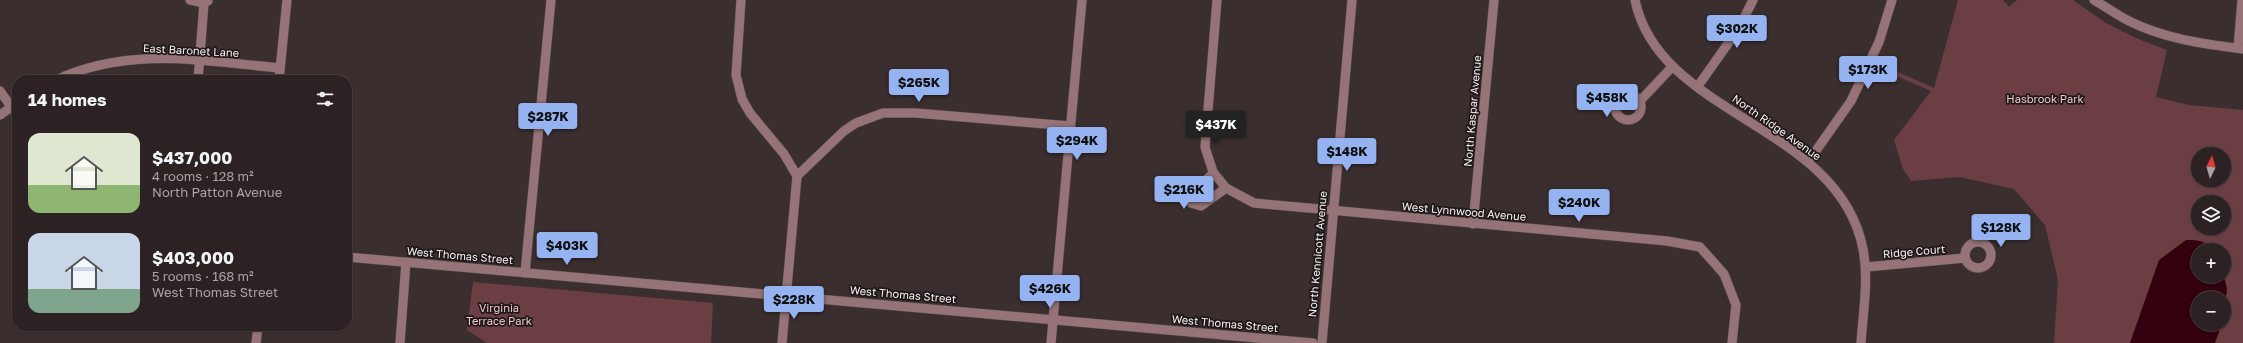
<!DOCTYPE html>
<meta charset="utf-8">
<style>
:root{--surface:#2c2223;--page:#342a2b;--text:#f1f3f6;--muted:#a6a4a6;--line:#483f41;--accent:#95b2f1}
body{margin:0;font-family:"Golos Text",sans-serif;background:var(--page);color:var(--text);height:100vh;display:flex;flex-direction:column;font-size:15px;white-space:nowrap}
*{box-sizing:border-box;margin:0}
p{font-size:13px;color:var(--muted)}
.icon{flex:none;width:22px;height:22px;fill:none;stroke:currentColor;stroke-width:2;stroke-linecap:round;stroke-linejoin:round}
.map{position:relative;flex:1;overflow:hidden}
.panel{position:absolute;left:12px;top:75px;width:340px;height:256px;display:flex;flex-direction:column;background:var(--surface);border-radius:16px;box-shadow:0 1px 3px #0004,0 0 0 1px var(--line)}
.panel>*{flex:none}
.needle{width:26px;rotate:5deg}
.fabs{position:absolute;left:2191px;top:147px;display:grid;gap:8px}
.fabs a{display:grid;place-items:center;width:40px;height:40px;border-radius:50%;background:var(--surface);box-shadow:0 1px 3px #0004,0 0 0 1px var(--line);font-size:20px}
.price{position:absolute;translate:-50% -34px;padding:0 9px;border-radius:4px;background:var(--accent);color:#111;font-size:13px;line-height:26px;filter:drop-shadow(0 1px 2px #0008)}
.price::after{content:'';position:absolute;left:50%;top:24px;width:12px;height:9px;margin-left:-6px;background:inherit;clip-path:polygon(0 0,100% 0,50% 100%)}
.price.current{background:#222;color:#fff}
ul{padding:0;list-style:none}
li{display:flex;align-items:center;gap:12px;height:100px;padding:0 16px}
li span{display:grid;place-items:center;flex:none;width:112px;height:80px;border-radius:12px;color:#555}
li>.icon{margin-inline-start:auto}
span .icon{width:48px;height:48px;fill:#fffc;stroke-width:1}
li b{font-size:17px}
h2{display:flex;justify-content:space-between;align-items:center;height:48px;padding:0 16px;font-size:17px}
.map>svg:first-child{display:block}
</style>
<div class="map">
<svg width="2243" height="343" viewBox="0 0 2243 343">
<rect width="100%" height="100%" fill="#3b2e2f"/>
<!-- green -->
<g fill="#6b3e44" fill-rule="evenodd">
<path d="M1958 0H2003L2009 7 2017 0H2073L2106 23 2136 38 2167 50 2156 97 2189 105 2243 110V343H2054L2058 280 2045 225 2014 189 1960 177 1911 181 1903 169 1894 140 1931 91 1880 69 1882 65 1934 88ZM2198 154H2224V180H2198ZM2198 202H2224V228H2198ZM2198 250H2224V276H2198ZM2198 298H2224V324H2198Z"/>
<path d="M473 282 713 303 711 343H487L467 330Z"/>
</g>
<!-- water -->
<path fill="#32010d" d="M2186 240C2199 240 2206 241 2216 250H2198V276H2224L2227 289 2224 313V298H2198V324H2222L2215 343H2130L2159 260Z"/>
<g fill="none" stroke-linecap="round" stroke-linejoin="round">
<!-- minor casing -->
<g stroke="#594d4e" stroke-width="10">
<g id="minor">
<path d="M190 0 204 3 208 1"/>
<path d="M741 0 736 75 742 99 750 113 784 154 797 176 782 343"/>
<path d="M1217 0 1205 147 1213 172 1226 188 1254 203 1667 241 1700 247 1724 274 1736 305 1732 343"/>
<path d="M1635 0C1659 117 1839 124 1863 249 1869 279 1863 313 1861 343"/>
<path d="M2094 0C2106 7 2117 15 2129 21 2165 39 2204 44 2243 49"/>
<path d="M2238 48 2242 0"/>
<path d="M56 80C129 46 203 61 280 68"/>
<path d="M198 80 204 3"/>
<path d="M279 80 287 0"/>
<path d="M1698 86 1739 28 1753 0"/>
<path d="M0 91 17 115"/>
<circle cx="1628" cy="107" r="13"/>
<path d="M1640 101 1672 67"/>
<path d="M0 115 17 103"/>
<path d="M1808 162 1851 101 1879 42 1892 0"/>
<path d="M1214 173 1192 192 1191 203 1201 206 1226 188"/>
<path d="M797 176 844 131 856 123 883 113H916L1070 126"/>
<path d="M1473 224 1494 0"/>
<circle cx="1978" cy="255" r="13"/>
<path d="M347 257 1313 343"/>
<path d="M1866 267 1965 258"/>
<path d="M525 273 551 0"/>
<path d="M256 343 258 326"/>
<path d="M400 343 406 262"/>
<path d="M1051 343 1082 0"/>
<path d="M1322 343 1352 0"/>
</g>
</g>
<!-- minor -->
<use href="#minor" stroke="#957376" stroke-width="9"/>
</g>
<g text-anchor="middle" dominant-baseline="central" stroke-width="3.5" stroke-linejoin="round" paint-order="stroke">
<!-- street labels -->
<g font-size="11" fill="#f9f0f0" stroke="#1e1819">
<text transform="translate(191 50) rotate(3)">East Baronet Lane</text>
<text transform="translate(1472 111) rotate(-85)">North Kaspar Avenue</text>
<text transform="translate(1777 127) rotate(35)">North Ridge Avenue</text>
<text transform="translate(1464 211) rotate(5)">West Lynnwood Avenue</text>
<text transform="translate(1914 251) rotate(-5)">Ridge Court</text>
<text transform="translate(1317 254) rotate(-85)">North Kennicott Avenue</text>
<text transform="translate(460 255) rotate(5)">West Thomas Street</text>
<text transform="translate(903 294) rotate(5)">West Thomas Street</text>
<text transform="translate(1225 323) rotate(5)">West Thomas Street</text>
</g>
<!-- park labels -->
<g font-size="11" fill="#f1c5c8" stroke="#1e1819">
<text x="2045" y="98">Hasbrook Park</text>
<text x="499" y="307">Virginia<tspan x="499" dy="13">Terrace Park</tspan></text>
</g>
</g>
</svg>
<div class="fabs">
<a><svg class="needle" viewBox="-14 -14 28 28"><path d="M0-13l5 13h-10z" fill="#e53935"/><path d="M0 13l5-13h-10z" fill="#a6a4a6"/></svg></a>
<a><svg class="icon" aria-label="layers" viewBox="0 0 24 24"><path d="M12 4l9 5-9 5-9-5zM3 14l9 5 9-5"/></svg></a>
<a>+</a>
<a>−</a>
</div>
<b class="price" style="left:1737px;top:49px">$302K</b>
<b class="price" style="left:1868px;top:90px">$173K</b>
<b class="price" style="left:919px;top:103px">$265K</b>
<b class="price" style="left:1607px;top:118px">$458K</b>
<b class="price" style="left:548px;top:137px">$287K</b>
<b class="price current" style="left:1216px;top:145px">$437K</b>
<b class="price" style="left:1077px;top:161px">$294K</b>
<b class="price" style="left:1347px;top:172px">$148K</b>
<b class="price" style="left:1184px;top:210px">$216K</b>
<b class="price" style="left:1579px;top:223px">$240K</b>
<b class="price" style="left:2001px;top:248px">$128K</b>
<b class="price" style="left:567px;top:266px">$403K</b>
<b class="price" style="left:1050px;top:309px">$426K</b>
<b class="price" style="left:794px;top:320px">$228K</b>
<section class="panel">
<h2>14 homes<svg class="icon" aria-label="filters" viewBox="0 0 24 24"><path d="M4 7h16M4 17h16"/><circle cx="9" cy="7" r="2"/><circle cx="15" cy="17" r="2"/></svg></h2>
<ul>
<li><span style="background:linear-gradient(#dfe7d0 65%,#8fb573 0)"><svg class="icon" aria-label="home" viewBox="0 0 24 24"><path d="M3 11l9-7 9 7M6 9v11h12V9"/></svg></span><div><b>$437,000</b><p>4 rooms · 128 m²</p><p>North Patton Avenue</p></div></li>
<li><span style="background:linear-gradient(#c9d6e8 70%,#7fa58c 0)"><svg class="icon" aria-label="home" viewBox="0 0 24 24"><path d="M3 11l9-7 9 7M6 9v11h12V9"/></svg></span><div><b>$403,000</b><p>5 rooms · 168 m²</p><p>West Thomas Street</p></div></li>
</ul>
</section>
</div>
